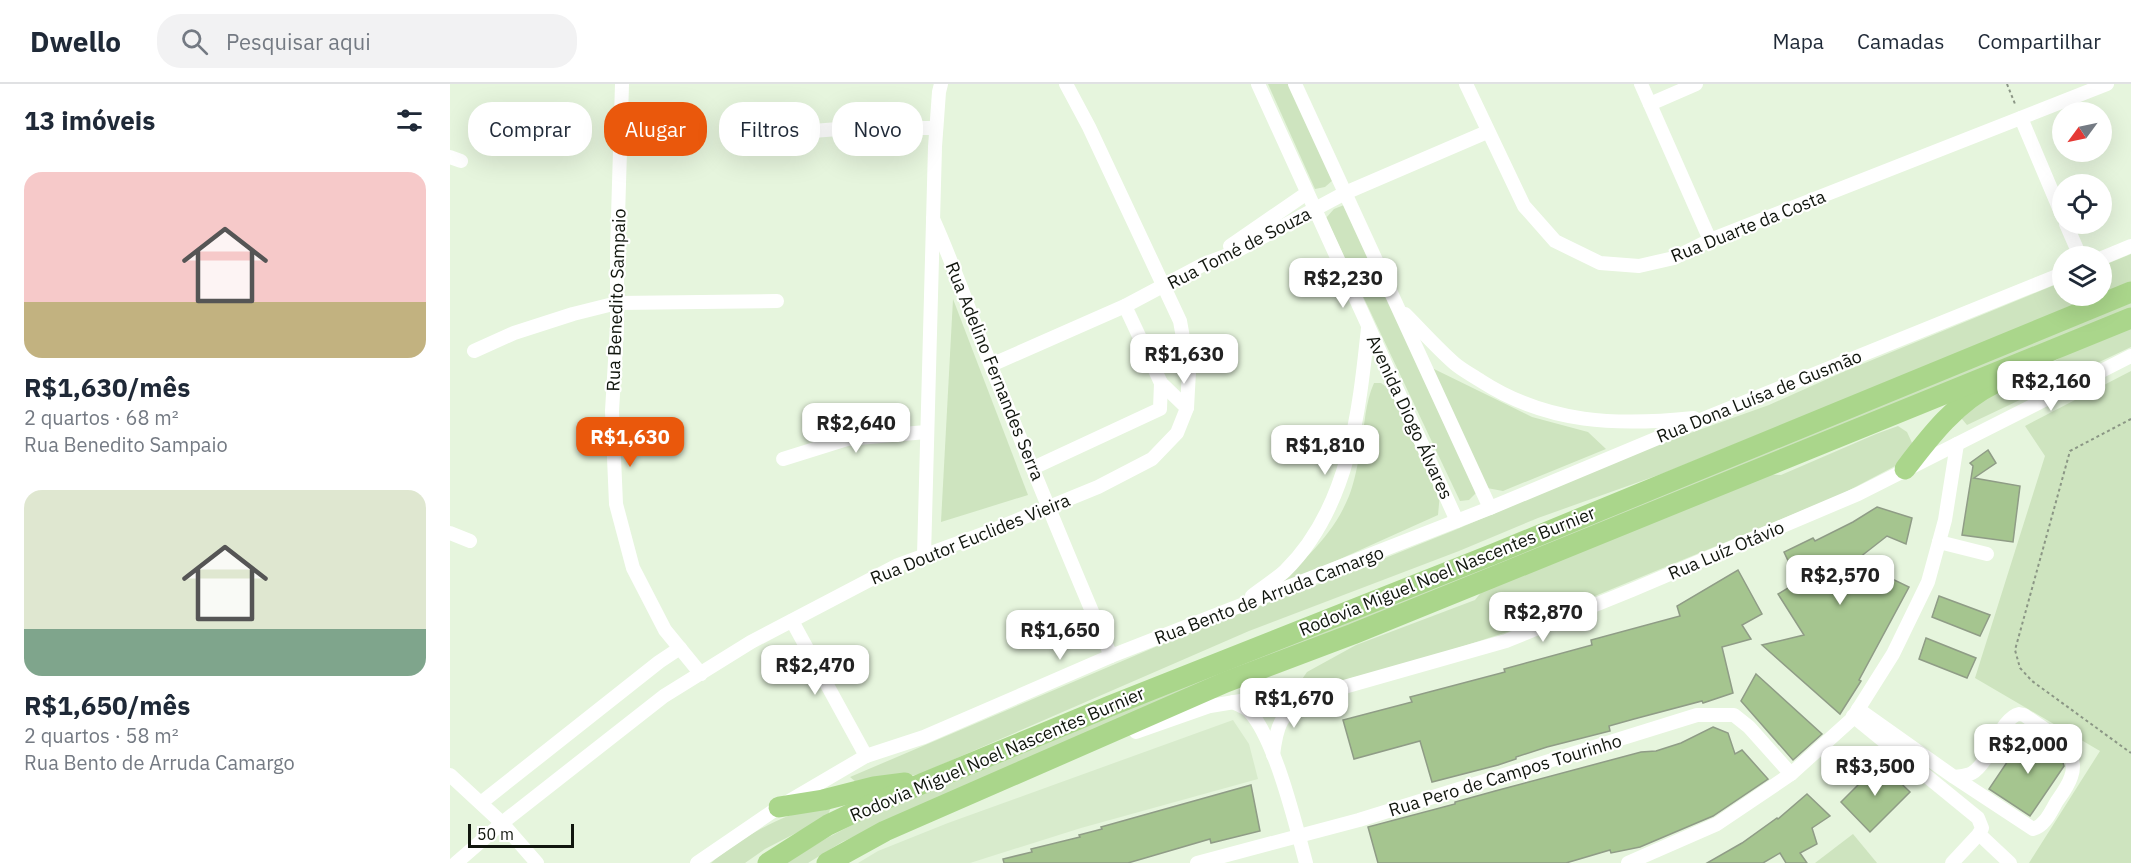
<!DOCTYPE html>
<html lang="pt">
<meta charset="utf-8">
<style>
:root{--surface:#fff;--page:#f2f2f3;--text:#1f2937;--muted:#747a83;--line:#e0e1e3;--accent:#ea580c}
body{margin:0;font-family:"IBM Plex Sans",sans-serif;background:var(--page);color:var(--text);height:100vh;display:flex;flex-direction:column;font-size:22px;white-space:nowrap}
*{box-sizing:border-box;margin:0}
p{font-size:20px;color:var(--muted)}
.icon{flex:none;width:33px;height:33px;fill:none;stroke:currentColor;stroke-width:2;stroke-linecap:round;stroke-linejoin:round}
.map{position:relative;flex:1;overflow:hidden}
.details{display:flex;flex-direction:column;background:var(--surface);width:450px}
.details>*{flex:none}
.banner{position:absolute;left:18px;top:18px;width:570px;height:54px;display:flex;gap:12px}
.needle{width:39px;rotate:237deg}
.tools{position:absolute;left:1602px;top:18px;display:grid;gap:12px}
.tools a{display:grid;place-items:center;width:60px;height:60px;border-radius:50%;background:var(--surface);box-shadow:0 6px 24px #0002;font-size:30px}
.scale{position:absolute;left:18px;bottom:15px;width:106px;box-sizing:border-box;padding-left:6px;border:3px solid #11160e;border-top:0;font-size:16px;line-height:21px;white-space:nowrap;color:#11160e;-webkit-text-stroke:4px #fff;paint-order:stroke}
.price{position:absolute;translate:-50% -51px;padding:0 14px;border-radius:12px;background:#fff;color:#222;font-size:20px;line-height:39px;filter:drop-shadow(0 2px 3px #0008)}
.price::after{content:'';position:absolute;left:50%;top:36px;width:18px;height:14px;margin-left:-9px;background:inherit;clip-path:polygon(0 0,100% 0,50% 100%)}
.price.active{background:var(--accent);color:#fff}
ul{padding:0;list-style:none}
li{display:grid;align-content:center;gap:12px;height:318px;padding:0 24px}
li span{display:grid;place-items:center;height:186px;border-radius:18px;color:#555}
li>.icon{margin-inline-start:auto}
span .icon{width:108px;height:108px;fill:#fffc;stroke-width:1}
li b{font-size:26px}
h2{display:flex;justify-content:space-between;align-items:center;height:72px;padding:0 24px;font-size:26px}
.chip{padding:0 21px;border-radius:24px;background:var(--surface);box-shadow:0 6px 24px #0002;font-size:21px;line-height:54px}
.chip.active{background:var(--accent);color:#fff}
header{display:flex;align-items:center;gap:36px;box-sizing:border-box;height:84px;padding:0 30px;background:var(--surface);border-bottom:2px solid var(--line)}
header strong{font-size:28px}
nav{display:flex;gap:33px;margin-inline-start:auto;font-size:21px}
.search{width:420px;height:54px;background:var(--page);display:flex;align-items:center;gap:15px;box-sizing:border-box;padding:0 21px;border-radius:24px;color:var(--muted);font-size:22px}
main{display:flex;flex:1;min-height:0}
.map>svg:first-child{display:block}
</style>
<header>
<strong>Dwello</strong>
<div class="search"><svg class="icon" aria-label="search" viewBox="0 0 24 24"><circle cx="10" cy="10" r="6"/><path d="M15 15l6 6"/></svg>Pesquisar aqui</div>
<nav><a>Mapa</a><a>Camadas</a><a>Compartilhar</a></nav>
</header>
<main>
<section class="details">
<h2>13 imóveis<svg class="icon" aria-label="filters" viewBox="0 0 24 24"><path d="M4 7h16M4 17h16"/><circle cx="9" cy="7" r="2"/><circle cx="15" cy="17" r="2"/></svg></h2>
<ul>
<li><span style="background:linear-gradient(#f6c9c9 70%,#c2b280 0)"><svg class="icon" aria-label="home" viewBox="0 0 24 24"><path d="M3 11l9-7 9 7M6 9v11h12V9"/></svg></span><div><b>R$1,630/mês</b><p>2 quartos · 68 m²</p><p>Rua Benedito Sampaio</p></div></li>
<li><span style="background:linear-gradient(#dfe7d0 75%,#7fa58c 0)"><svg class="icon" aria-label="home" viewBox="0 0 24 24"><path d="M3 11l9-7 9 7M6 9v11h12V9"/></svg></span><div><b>R$1,650/mês</b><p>2 quartos · 58 m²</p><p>Rua Bento de Arruda Camargo</p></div></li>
</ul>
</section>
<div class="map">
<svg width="1681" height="779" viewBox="0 0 1681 779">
<rect width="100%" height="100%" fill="#e6f5dd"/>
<!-- built -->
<path fill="#d8ebcc" d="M783 636 799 660 808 695 631 744 520 779H408L428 767 498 739Z"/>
<!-- green -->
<g fill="#cee4bf">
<path d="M818 0H838L883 96 875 103 865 105Z"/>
<path d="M894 121 1026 409 1019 416 1010 417 876 134 884 125Z"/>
<path d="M1681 170V198L1652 211V182Z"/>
<path d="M1612 198V212H1649L1214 389 1088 434 1009 467 799 547 470 690 436 696 406 698 400 693 750 544 888 493 1005 446 1190 367 1319 321 1393 288Z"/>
<path d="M503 215 578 411 491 438Z"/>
<path d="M1681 216V227L515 703 392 758 358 779H335L377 754 435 724Z"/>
<path d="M1681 240V263L1517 341 1507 329 1543 307 1594 283 1633 261Z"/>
<path d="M982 284 1082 333 1138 348 1156 365 1053 407 1037 404Z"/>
<path d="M1681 287V779H1579L1650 667 1525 594 1595 372 1575 342Z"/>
<path d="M924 299H931L939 305 990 409 988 431 819 507C851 480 883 452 899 412 905 397 908 378 911 362 915 340 915 319 924 299Z"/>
<path d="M1448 342 1457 348 1463 361 1449 380 1390 411 1060 547 977 574 857 606 848 601 857 588 906 561 1025 516 1033 506 1314 390 1331 391 1426 350Z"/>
<path d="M382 721 377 733 315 765 295 779H261C284 760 313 741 341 731 353 726 368 724 382 721Z"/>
<path d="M1403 750 1427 779H1365Z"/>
</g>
<!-- building -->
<g fill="#a5c58f" stroke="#8f9c86" stroke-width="1.5">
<path d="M1538 366 1546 379 1524 394 1570 402 1563 458 1512 451 1523 382 1520 379Z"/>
<path d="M1427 423 1462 434 1456 460 1437 452 1405 477 1459 503 1409 596 1411 597 1390 630 1312 561 1354 551 1328 510 1348 498 1334 468 1363 454 1365 457 1403 438Z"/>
<path d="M1288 486 1312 530 1292 541 1301 555 1272 563 1283 609 1253 619 1252 617 1184 635 1159 642 1160 647 1097 663 1066 673V675L1048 681 982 698 970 657 904 675 893 636 962 618 960 613 1055 588 1054 585 1142 561 1141 556 1230 532 1227 522Z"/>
<path d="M1489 512 1540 531 1530 552 1482 533Z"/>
<path d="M1476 554 1526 574 1517 594 1469 575Z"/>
<path d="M1306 590 1372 650 1343 676 1291 617Z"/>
<path d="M1263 643 1278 649 1285 670 1292 666 1318 695 1263 732 1190 763 1161 769 1160 766 1116 779H928L918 743 1005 720V718L1045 707 1191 668 1206 667 1231 659Z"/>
<path d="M1576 650 1611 672 1614 682 1580 732 1539 705Z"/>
<path d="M1430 679 1460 708 1420 748 1391 718Z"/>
<path d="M801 701 810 747 761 759 760 755 678 779H554L553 775 582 768 581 765 630 753 629 751 652 745 651 743Z"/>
<path d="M1357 710 1380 732 1362 744 1367 760 1350 769 1357 779H1336L1330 769 1313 779H1257L1292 759 1327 734 1328 735Z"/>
</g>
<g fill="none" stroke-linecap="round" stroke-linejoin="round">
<!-- path -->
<g stroke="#8b9685" stroke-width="2" stroke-dasharray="3 3" stroke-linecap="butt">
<path d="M1557 0 1565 20"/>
<path d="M1681 335 1620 367 1565 566 1570 584 1582 597 1681 669"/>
</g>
<!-- minor -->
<g stroke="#fff" stroke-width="14">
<path d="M172 0 167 166V243L162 327 166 420 183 484 215 546 251 590"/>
<path d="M808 0 1007 437"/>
<path d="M845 0 1040 424"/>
<path d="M1016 0 1074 122 1105 157 1150 179 1189 182 1224 174 1260 156 1657 0"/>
<path d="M1191 0 1260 156"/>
<path d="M1200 20 1246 0"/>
<path d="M1571 34 1612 131"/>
<path d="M350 48 401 44H486"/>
<path d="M0 73 11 77"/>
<path d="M483 135C506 186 524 240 545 292 583 386 621 479 661 572"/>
<path d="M1616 140 1630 172"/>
<path d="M780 162 857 109"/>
<path d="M1652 174 1681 162"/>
<path d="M955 230C971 246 987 264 1004 279 1012 286 1022 291 1031 297 1098 340 1167 342 1244 334"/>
<path d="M24 267 64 249 123 230 167 219 327 217"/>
<path d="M541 281 675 222 754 180 783 169 895 109 1037 48"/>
<path d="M711 299 737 324"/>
<path d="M333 375 397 355 476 348"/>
<path d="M583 384 710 325 711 299 675 222"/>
<path d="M0 449 20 457"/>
<path d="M1489 458 1537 470"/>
<path d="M474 472 485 63 489 8 491 0"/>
<path d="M802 512C812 504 825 496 835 487 899 424 909 329 918 244"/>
<path d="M342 537 416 672"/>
<path d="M783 618C788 621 795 623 799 627 825 654 846 742 856 779"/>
<path d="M1408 625 1504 693 1583 745C1595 742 1601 727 1607 717 1612 710 1618 702 1621 693 1632 663 1594 646 1574 631L1569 630C1550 634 1541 678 1522 689 1517 692 1510 692 1504 693"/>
<path d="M1403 632 1528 734 1532 744 1529 750 1560 779"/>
<path d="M686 648 760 622 827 611 853 613 880 607 1056 557 1182 506 1408 410 1681 272"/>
<path d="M823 671C827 639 830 635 853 613"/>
<path d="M0 691 52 739 87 779"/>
<path d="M32 718 209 578 230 564"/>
<path d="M6 779 52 739 214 612 301 558 448 481 538 448 648 403 702 375 727 349 737 324 739 287 730 237 639 43 616 0"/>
<path d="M247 779 329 723 416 672 474 653 661 572 1040 424 1258 333 1612 190"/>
<path d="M747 779 909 736 1247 631H1284L1299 643 1341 690"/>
<path d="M1178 779 1267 740 1341 690 1402 635 1443 570 1478 498 1495 436 1507 360"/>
<path d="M1502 779 1529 750"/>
</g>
<!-- highway -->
<g stroke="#aad68b" stroke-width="21">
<path d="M1455 385C1480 352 1507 317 1545 299"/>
<path d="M329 723 373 716 424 703 455 699"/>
<path d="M318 779 378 741 418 722 660 622 1046 469 1681 208"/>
<path d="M377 779 435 747 776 598 903 550 1681 234"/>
</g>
</g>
<g text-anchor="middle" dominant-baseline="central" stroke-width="4.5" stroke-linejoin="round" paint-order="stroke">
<!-- street labels -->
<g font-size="18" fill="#11160e" stroke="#fff">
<text transform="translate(1298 142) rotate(-22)">Rua Duarte da Costa</text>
<text transform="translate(789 164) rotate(-27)">Rua Tomé de Souza</text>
<text transform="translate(166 216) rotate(-88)">Rua Benedito Sampaio</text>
<text transform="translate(545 287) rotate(68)">Rua Adelino Fernandes Serra</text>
<text transform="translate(1309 312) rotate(-22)">Rua Dona Luísa de Gusmão</text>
<text transform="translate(960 333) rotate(65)">Avenida Diogo Álvares</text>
<text transform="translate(520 455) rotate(-22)">Rua Doutor Euclides Vieira</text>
<text transform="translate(1276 466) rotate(-23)">Rua Luíz Otávio</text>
<text transform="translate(997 487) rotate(-22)">Rodovia Miguel Noel Nascentes Burnier</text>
<text transform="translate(819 511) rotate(-21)">Rua Bento de Arruda Camargo</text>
<text transform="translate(547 670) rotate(-23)">Rodovia Miguel Noel Nascentes Burnier</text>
<text transform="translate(1055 691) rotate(-17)">Rua Pero de Campos Tourinho</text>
</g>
</g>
</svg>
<div class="tools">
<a><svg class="needle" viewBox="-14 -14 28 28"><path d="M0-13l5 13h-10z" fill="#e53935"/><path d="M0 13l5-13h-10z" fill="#747a83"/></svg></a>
<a><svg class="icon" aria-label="locate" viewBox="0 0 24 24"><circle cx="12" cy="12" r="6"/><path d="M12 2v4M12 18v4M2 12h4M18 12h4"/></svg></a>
<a><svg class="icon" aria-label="layers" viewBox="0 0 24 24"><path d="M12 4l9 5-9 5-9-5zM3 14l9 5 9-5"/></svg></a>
</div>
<div class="scale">50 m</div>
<b class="price" style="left:893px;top:225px">R$2,230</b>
<b class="price" style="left:734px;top:301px">R$1,630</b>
<b class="price" style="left:1601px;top:328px">R$2,160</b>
<b class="price" style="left:406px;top:370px">R$2,640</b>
<b class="price active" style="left:180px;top:384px">R$1,630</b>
<b class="price" style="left:875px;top:392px">R$1,810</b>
<b class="price" style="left:1390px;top:522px">R$2,570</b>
<b class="price" style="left:1093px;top:559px">R$2,870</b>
<b class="price" style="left:610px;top:577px">R$1,650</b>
<b class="price" style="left:365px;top:612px">R$2,470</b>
<b class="price" style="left:844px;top:645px">R$1,670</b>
<b class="price" style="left:1578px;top:691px">R$2,000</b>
<b class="price" style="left:1425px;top:713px">R$3,500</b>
<div class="banner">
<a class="chip">Comprar</a>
<a class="chip active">Alugar</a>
<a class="chip">Filtros</a>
<a class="chip">Novo</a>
</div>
</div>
</main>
